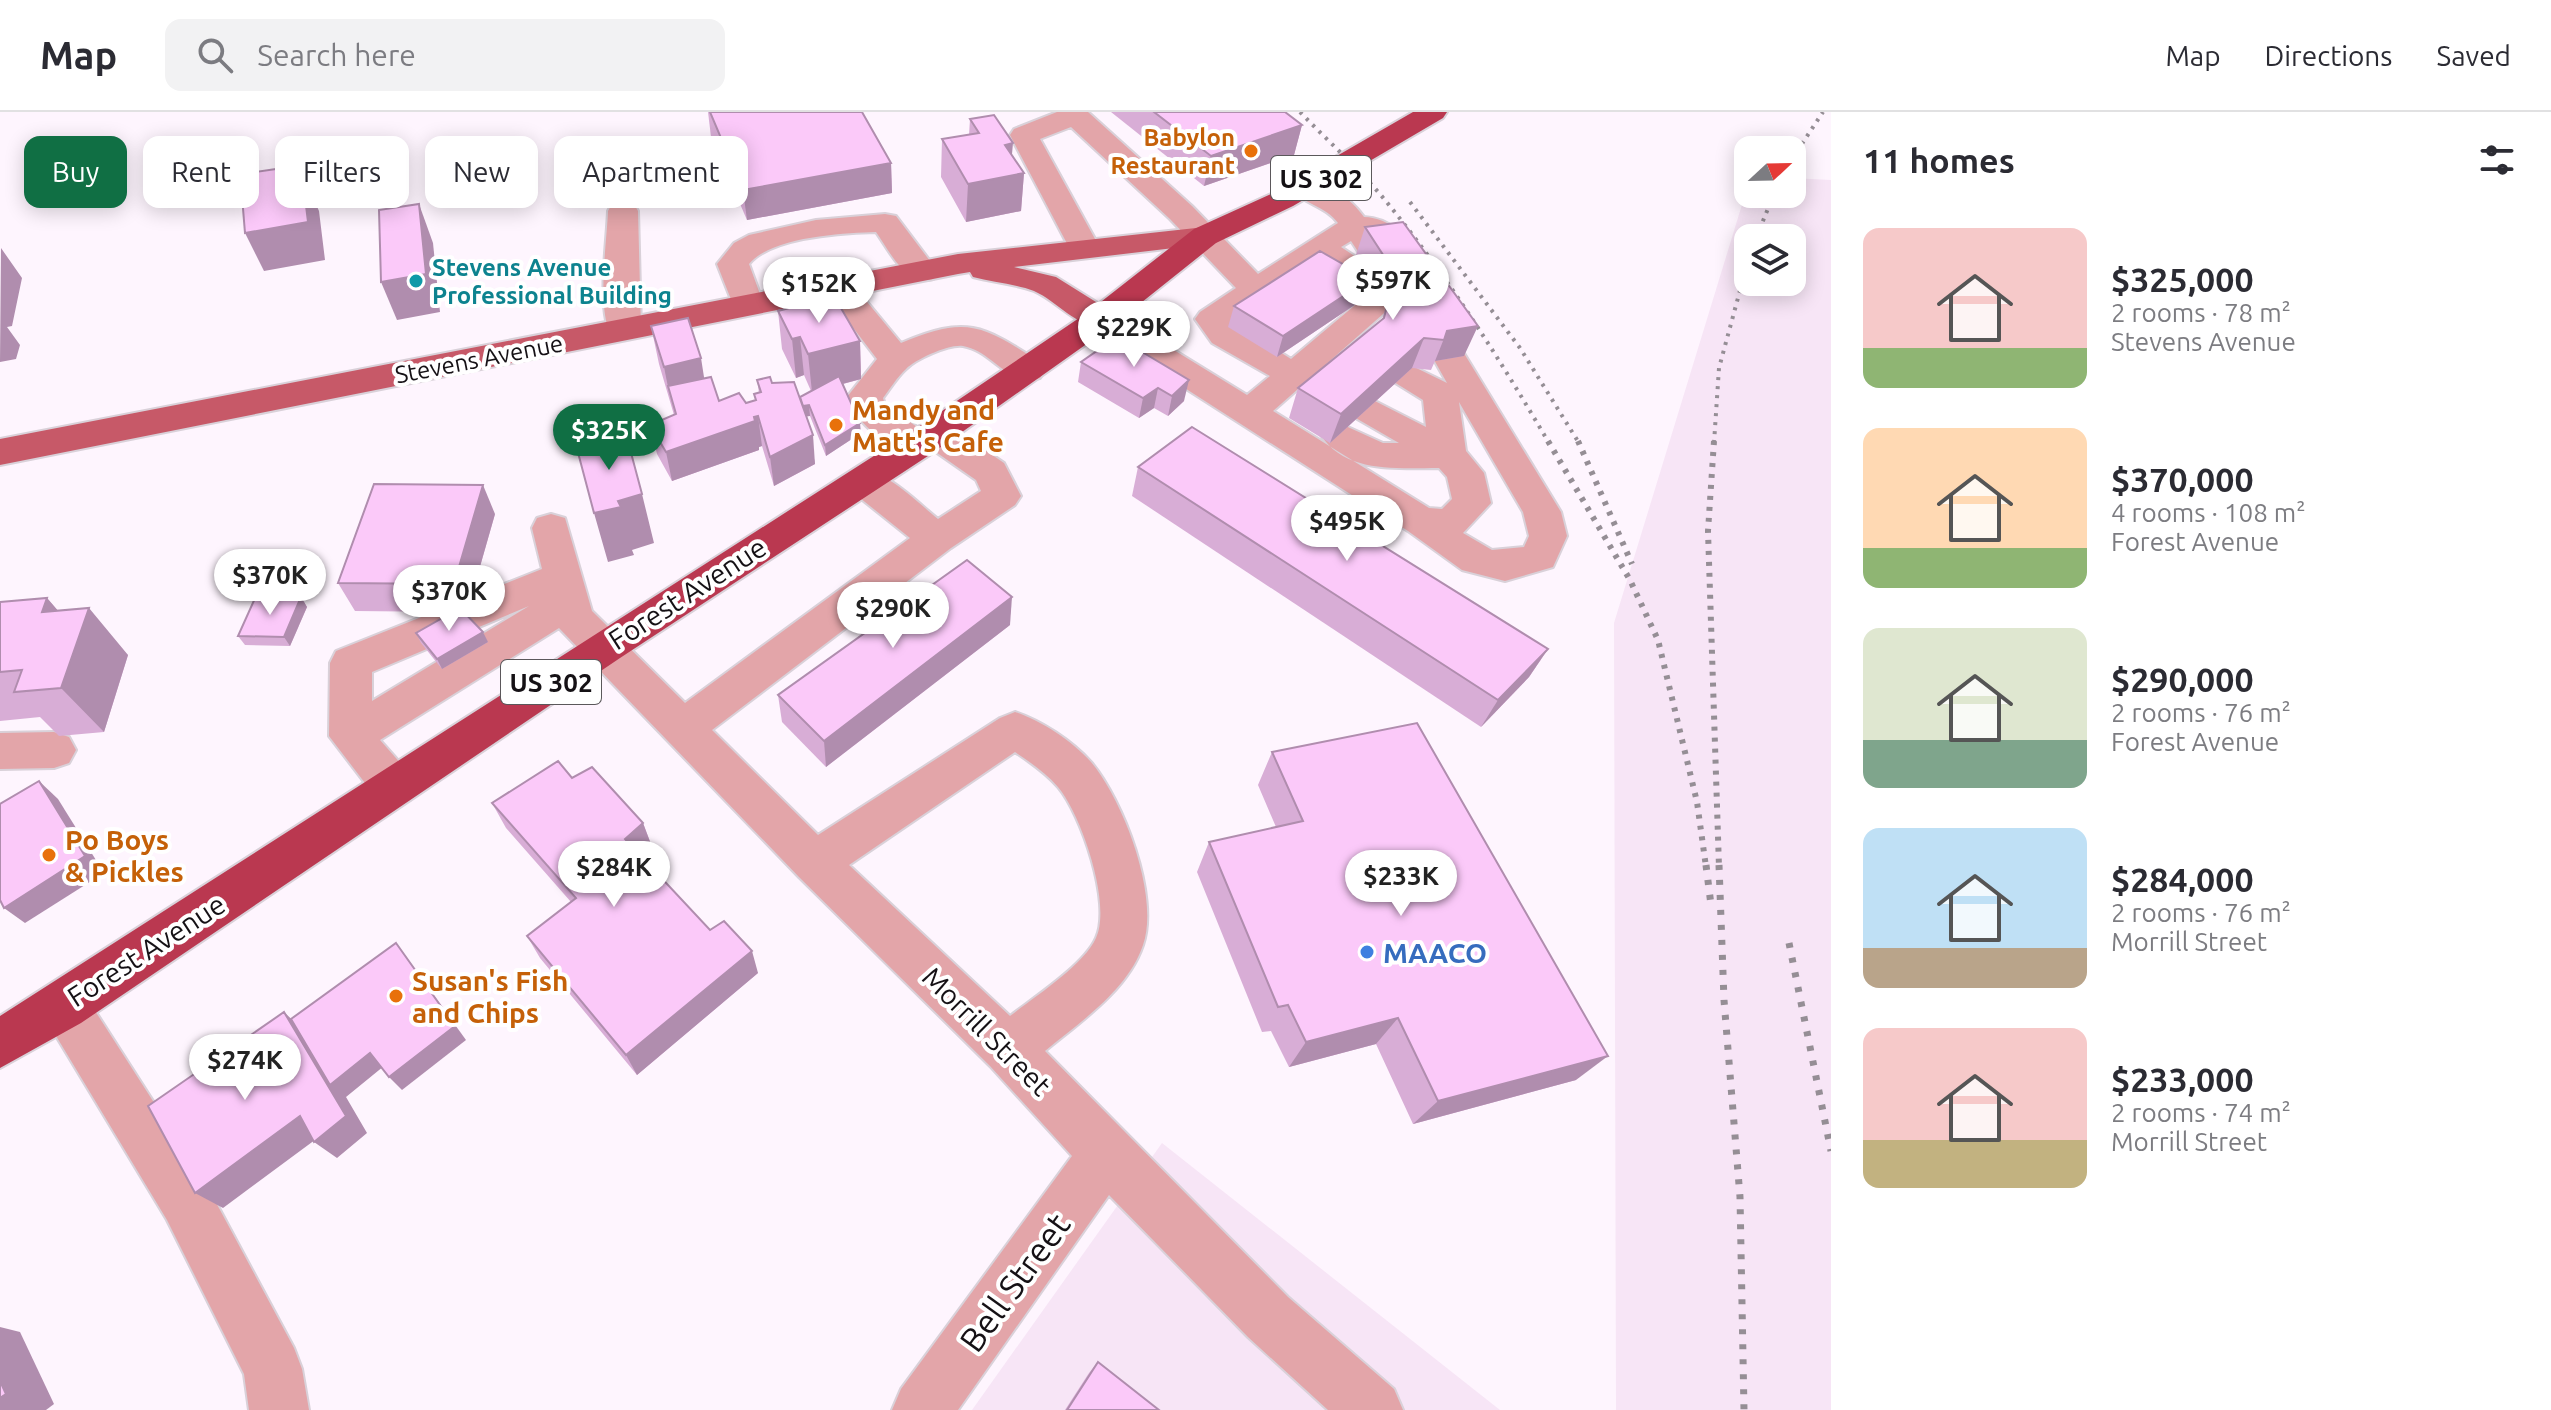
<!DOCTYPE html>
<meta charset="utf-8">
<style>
:root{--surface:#fff;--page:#f2f2f3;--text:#2b2b33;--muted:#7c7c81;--line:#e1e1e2;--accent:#106f44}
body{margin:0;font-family:Ubuntu,sans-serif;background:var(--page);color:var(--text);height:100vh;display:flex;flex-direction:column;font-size:30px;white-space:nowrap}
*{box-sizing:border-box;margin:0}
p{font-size:26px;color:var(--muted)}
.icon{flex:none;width:44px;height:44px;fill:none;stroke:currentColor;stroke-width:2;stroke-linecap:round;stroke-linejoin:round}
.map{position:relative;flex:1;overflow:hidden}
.drawer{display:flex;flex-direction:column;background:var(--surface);width:720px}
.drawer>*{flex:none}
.banner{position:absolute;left:24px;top:24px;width:760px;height:72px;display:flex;gap:16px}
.needle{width:52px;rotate:68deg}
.fabs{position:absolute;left:1734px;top:24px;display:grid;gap:16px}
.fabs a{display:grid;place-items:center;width:72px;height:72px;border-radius:16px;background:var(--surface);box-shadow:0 4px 20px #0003;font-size:40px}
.price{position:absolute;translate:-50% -68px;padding:0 18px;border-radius:28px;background:#fff;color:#222;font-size:26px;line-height:52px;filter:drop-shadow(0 2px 4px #0008)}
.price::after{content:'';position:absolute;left:50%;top:48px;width:24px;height:18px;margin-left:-12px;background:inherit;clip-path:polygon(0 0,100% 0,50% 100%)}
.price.selected{background:var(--accent);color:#fff}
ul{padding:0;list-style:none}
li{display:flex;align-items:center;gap:24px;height:200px;padding:0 32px}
li span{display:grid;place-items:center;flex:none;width:224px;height:160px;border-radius:16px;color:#555}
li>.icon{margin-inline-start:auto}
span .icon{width:96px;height:96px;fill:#fffc;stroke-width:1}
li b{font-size:34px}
h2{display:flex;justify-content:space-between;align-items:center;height:96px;padding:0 32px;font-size:34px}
.tag{padding:0 28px;border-radius:16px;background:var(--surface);box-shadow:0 4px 20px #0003;font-size:28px;line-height:72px}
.tag.selected{background:var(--accent);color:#fff}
header{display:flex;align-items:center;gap:48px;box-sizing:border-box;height:112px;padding:0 40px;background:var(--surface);border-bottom:2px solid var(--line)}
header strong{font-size:38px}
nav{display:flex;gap:44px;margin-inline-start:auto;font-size:28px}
.search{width:560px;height:72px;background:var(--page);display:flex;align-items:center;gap:20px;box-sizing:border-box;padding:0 28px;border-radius:16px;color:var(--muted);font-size:30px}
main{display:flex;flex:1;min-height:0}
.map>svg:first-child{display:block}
</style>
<header>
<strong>Map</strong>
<div class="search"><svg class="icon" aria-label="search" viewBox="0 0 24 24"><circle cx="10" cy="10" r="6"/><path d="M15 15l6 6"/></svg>Search here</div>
<nav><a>Map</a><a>Directions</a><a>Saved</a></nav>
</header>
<main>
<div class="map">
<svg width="1831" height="1298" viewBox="0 0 1831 1298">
<rect width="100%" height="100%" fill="#fef5fe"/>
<!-- built -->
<g fill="#f7e5f6" fill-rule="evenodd">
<path d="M1792 66 1831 68V1298H1616L1614 511 1748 73V82H1792ZM1748 126H1792V170H1748Z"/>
<path d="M1162 1031 1500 1298H972Z"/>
</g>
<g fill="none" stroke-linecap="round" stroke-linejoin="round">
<!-- minor casing -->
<g stroke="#d9d1d9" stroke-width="4">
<g id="minor">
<path d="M1057 0H1088L1192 94 1258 162 1338 111C1326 94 1302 92 1290 75L1294 69C1319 62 1350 85 1364 105 1394 106 1409 129 1425 151L1420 158C1399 163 1395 153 1383 138L1370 143 1359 141 1351 129 1341 135 1365 151 1393 188 1391 195 1273 299 1429 396 1442 397 1452 387 1447 365 1439 356C1400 356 1345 362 1321 323L1326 314 1339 311 1383 331H1399L1354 305 1349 297 1354 289 1367 285 1426 315 1423 288 1394 270 1389 262 1394 254 1406 251 1447 271 1433 246 1438 238 1450 235 1462 238 1561 400 1567 424 1553 455 1505 469 1462 458 1408 419 1088 214 1083 207 1088 200 1100 197 1112 200 1247 283 1270 264 1212 231 1195 207 1200 200 1236 176 1170 107 1071 15 1040 27 1100 136 1095 143H1073L1010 23 1014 17ZM1319 149 1343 165 1360 189 1291 247 1231 209ZM1459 290 1523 400 1529 424 1524 435 1492 438 1463 421 1491 391 1484 361 1466 339Z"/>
<path d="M623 90 634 92 638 99 641 217 636 224 624 228 612 224C596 200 607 130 608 99L612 92Z"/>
<path d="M885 102 896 104 933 153 938 160 933 167C905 174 891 141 876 120 842 121 771 125 749 152L764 193 760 200 748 203 736 200 717 152 734 131 749 123 816 108Z"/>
<path d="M838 165 849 168 901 231C967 203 982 213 1040 250L1045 258 1040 266C1007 275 993 239 963 234 949 232 916 247 906 257 897 265 890 277 883 286L885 293 920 317 935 310 948 313 1004 351 1021 384 1015 393 951 436 712 618 818 723 1000 606 1015 600C1042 609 1072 629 1091 650 1123 688 1160 784 1143 833 1128 878 1080 910 1045 939L1288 1185 1394 1277 1403 1298H1328L1248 1225 1109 1083 958 1298H892L901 1277 1072 1044 990 954 799 765 559 516 380 628 410 662 416 675 410 688 394 694 378 688 329 624 330 551 336 539 542 457 532 416 537 406 551 402 565 406 592 499 685 591 910 426 850 378 844 369 850 360C881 351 914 388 938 407L981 379 976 368 933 338 918 345C890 337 857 313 847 285L877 247 822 175 827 168ZM529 494 372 589V560ZM1015 640C1030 650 1046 661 1058 675 1081 702 1112 792 1096 826 1084 853 1033 886 1010 904L849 753Z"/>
<path d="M54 620 69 625 76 638 69 651 54 656 0 657V621Z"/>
<path d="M63 870 81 877 205 1070 294 1236 302 1257 309 1298H249L244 1262 167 1108 38 894 45 877Z"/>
</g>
</g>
<!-- major casing -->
<g stroke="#d9d1d9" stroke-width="4">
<path id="major" d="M1205 115 1216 117 1221 124 1216 131 1014 155 1056 165 1112 200 1117 207 1112 214C1081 222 1061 191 1034 179 1016 172 992 170 973 165L970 160 958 162 0 353V327L958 142Z"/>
</g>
<!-- highway casing -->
<g stroke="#d9d1d9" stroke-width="4">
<path id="highway" d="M1413 0H1447L1443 6 1293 94 1216 131 1112 214 931 342 620 546 81 911 0 956V904L905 324 1088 200 1194 117 1271 82Z"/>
</g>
<!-- minor -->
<use href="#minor" fill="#e3a5a9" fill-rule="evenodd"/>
<!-- major -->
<use href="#major" fill="#c75968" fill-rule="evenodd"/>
<!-- highway -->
<use href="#highway" fill="#ba3850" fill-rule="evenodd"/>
<!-- rail-far2 -->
<g stroke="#958e95" stroke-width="4" stroke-dasharray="3 6" stroke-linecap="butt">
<path d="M1300 0C1328 29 1359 57 1385 88 1448 165 1499 246 1549 331"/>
<path d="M1792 47 1823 0"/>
<path d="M1410 90 1520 236 1579 331"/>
<path d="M1756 126 1774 82"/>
<path d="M1714 331 1719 256 1748 149"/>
</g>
<!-- rail-far1 -->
<g stroke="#958e95" stroke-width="6" stroke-dasharray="4 7" stroke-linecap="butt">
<path d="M1548 329 1630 468 1658 528 1697 690 1706 755"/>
<path d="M1578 329 1632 452"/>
<path d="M1714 329 1708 419 1719 755"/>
</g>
<!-- rail -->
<g stroke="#958e95" stroke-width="7" stroke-dasharray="5 10" stroke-linecap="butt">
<path d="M1706 753 1711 793"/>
<path d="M1719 753 1724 888 1740 1085 1744 1298"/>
<path d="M1789 831 1831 1039"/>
</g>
</g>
<!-- wall -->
<g fill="#d8add6">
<path d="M708 0H862L891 51 892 81 747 108 711 25Z"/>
<path d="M1111 0H1285L1302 13 1294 43 1204 74Z"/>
<path d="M970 7 1012 43 1024 61 1021 99 966 110 941 65 942 27 969 23Z"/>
<path d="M1365 115 1464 244 1435 249 1431 258 1412 256 1330 331 1289 306 1298 276 1382 208 1386 195 1369 168 1362 188 1277 245 1228 215 1234 194 1368 166 1355 146Z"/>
<path d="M778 199 860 229 861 267 843 272 861 321 826 344 810 304H806L815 352 774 374 762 334 759 335V338L672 369 657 342 650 313 674 303 659 252 651 214 704 267 719 289 746 291 755 288 754 282 759 281 757 268 772 271 800 285 811 279 804 263 796 266 782 237Z"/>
<path d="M1117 225 1184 289 1168 304 1154 296 1139 306 1078 270 1081 250Z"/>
<path d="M1138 355 1548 537 1529 565 1481 615 1132 384Z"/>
<path d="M495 402 467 500H464L488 530 442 557 421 531 416 521 453 500 355 499 338 471Z"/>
<path d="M301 485 307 495 290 534 245 533 238 524Z"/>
<path d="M47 486 58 499 128 543 104 620 59 624 40 605 0 609V490Z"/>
<path d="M1010 513 826 655 782 610 778 583Z"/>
<path d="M1272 640 1576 968 1413 1012 1376 932 1289 955 1271 919 1262 920 1197 760 1209 730 1276 715 1258 673Z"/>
<path d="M572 666 643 711 652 735 641 745 710 818 758 861 637 963 540 846 527 824 571 790 506 716 492 691Z"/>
<path d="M1098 1250 1159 1298H1065L1089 1261Z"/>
</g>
<!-- shaded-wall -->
<g fill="#b08dae">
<path d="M1302 13 1294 43 1204 74 1211 44Z"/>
<path d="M1013 31 1010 64 1024 61 1021 99 966 110 968 72 1005 33Z"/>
<path d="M891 51 892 81 747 108 743 78Z"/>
<path d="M290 55 306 90 302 61 319 99 325 148 264 159 245 121 290 63Z"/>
<path d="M419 92 433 131 440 200 397 208 381 170Z"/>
<path d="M1 136 22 166 12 214 7 215 20 233 16 247 0 250Z"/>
<path d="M1369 167 1362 188 1277 245 1283 224Z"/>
<path d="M1478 214 1464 244 1435 249 1447 219Z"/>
<path d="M800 225 804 263 796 266 792 227Z"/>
<path d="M1424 226 1412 256 1330 331 1341 302Z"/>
<path d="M860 229 861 267 812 280 808 242Z"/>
<path d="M701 246 707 284 668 275 664 255Z"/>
<path d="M1189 268 1184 289 1168 304 1172 284Z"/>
<path d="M1158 276 1154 296 1139 306 1143 286Z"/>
<path d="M809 293 810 304 803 305 802 294Z"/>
<path d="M758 304 762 334 759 335V338L672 369 666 340Z"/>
<path d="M860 311 861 321 826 344 825 333Z"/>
<path d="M813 323 815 352 774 374 770 345Z"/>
<path d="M483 373 495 402 467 500 454 472Z"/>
<path d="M642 382 654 431 632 438 634 443 608 450 594 401 618 389Z"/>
<path d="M301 485 307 495 290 534 284 525Z"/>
<path d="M1012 485 1010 513 826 655 824 629Z"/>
<path d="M47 486 79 523 89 496 128 543 104 620 61 576 42 500Z"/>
<path d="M483 520 488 530 442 557 437 547Z"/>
<path d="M1548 537 1529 565 1481 615 1498 588Z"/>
<path d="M39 669 58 687 104 761 25 811 4 796Z"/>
<path d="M643 711 652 735 634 751 625 727Z"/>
<path d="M396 831 466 928 402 978 389 965Z"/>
<path d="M752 839 758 861 637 963 626 943Z"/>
<path d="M284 900 306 921 370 941 384 954 346 985 367 1021 337 1046 314 1030Z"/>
<path d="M1398 906 1376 932 1289 955 1306 930Z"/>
<path d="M1608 944 1576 968 1413 1012 1438 989Z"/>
<path d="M300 1004 323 1022 223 1096 195 1081Z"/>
<path d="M0 1215 20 1220 54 1292 46 1298H0Z"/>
</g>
<!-- building -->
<g fill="#fbc9f9" stroke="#b08dae" stroke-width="2">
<path d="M710 0H862L891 51 743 78Z"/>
<path d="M1154 0H1285L1302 13 1211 44Z"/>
<path d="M994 3 1013 31 1005 33 1024 61 968 72 942 27 979 21 970 7Z"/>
<path d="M290 55V63L302 61 308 110 245 121 241 72 255 69V60Z"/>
<path d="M419 92 426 162 381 170 379 98Z"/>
<path d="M1403 110 1478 214 1447 219 1444 228 1424 226 1341 302 1298 276 1384 206 1388 190 1402 172 1365 115Z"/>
<path d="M1320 139 1369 167 1283 224 1234 194Z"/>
<path d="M834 184 860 229 808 242 800 225 792 227 778 199Z"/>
<path d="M688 206 701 246 664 255 651 214Z"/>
<path d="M1117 225 1189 268 1172 284 1158 276 1143 286 1081 250Z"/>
<path d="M839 264 860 311 825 333 809 293 803 294 800 285Z"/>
<path d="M711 265 719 289 739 281 746 291 756 288 754 282 761 280 757 268 770 265 772 271 794 270 813 323 770 345 758 304 754 305 755 309 666 340 650 313 676 302 668 274Z"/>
<path d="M1192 315 1548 537 1498 588 1138 355Z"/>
<path d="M626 322 642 382 618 389 621 395 594 401 576 333Z"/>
<path d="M374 372 483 373 454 472 338 471Z"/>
<path d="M967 448 1012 485 824 629 778 583Z"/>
<path d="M256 484 301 485 284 525 238 524Z"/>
<path d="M47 486 42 500 89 496 61 576 14 580 22 558 0 560V490Z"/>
<path d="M460 496 483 520 437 547 416 521Z"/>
<path d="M1417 611 1608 944 1438 989 1398 906 1306 930 1288 893 1278 895 1209 730 1303 709 1272 640Z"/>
<path d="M558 649 572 666 592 655 643 711 625 727 710 818 724 809 752 839 626 943 527 824 576 786 492 691Z"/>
<path d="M39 669 85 744 4 796 0 788V692Z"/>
<path d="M396 831 455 914 389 965 370 941 330 973 291 907Z"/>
<path d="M284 900 346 1004 314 1030 300 1004 195 1081 148 994Z"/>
<path d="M1098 1250 1159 1298H1067Z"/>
<path d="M0 1269 6 1282 0 1286Z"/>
</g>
<!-- markers -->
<g fill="#e8710a" stroke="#fff" stroke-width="3">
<circle cx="1251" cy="39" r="8"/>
<circle cx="836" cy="313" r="8"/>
<circle cx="49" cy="743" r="8"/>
<circle cx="396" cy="884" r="8"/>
</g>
<circle fill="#0f9aa8" stroke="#fff" stroke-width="3" cx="416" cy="169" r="8"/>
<circle fill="#3f7fe0" stroke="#fff" stroke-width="3" cx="1367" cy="840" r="8"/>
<g text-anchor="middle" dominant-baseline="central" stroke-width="8" stroke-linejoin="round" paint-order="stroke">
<!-- far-food labels -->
<g font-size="24" font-weight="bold" fill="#c56008" stroke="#fff" text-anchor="end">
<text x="1235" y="25">Babylon<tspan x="1235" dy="28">Restaurant</tspan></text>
</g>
<!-- far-culture labels -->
<g font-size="24" font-weight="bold" fill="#0d838f" stroke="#fff" text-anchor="start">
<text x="432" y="155">Stevens Avenue<tspan x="432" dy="28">Professional Building</tspan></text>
</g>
<!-- far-street labels -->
<g font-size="24" fill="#151115" stroke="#fff">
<text transform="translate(479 247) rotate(-11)">Stevens Avenue</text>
</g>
<!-- shield labels -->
<g fill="#fff" stroke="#5b585b" stroke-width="2">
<rect x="1271" y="44" width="100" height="44" rx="6"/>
<rect x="501" y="548" width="100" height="44" rx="6"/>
</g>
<g font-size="26" font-weight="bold" fill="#151115">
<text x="1321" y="66">US 302</text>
<text x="551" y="570">US 302</text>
</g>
<!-- food labels -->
<g font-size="28" font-weight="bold" fill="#c56008" stroke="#fff" text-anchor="start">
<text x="852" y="297">Mandy and<tspan x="852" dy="32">Matt's Cafe</tspan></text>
<text x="65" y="727">Po Boys<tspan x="65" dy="32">&amp; Pickles</tspan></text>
<text x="412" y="868">Susan's Fish<tspan x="412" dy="32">and Chips</tspan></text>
</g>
<!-- street labels -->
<g font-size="28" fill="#151115" stroke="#fff">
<text transform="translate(687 481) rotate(-33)">Forest Avenue</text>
<text transform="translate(146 838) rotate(-33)">Forest Avenue</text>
<text transform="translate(987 919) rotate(45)">Morrill Street</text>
</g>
<!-- shop labels -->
<g font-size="28" font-weight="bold" fill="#366cbe" stroke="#fff" text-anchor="start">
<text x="1383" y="840">MAACO</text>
</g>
<!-- near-street labels -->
<g font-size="34" fill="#151115" stroke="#fff">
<text transform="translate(1014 1170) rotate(-54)">Bell Street</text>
</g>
</g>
</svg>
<div class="fabs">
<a><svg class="needle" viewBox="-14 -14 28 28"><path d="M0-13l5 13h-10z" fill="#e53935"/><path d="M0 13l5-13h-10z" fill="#7c7c81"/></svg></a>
<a><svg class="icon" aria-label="layers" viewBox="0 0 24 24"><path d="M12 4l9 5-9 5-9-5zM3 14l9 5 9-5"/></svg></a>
</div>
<b class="price" style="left:1393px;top:210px">$597K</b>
<b class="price" style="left:819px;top:213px">$152K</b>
<b class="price" style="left:1134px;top:257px">$229K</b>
<b class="price selected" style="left:609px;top:360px">$325K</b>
<b class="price" style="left:1347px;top:451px">$495K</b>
<b class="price" style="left:270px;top:505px">$370K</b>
<b class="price" style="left:449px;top:521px">$370K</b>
<b class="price" style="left:893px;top:538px">$290K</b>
<b class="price" style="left:614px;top:797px">$284K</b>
<b class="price" style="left:1401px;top:806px">$233K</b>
<b class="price" style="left:245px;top:990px">$274K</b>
<div class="banner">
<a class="tag selected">Buy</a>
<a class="tag">Rent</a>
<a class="tag">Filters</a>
<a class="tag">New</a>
<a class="tag">Apartment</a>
</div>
</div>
<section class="drawer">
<h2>11 homes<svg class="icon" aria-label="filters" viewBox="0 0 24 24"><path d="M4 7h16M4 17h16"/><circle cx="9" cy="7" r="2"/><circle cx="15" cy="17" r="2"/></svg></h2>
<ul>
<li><span style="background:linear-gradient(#f6c9c9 75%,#8fb573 0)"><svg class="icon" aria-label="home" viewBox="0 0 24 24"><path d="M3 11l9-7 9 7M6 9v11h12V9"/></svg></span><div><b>$325,000</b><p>2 rooms · 78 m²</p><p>Stevens Avenue</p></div></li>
<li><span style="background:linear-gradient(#ffd9b3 75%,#8fb573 0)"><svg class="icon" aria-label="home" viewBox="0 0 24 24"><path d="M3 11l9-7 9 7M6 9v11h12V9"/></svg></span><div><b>$370,000</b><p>4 rooms · 108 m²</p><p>Forest Avenue</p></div></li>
<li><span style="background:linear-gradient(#dfe7d0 70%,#7fa58c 0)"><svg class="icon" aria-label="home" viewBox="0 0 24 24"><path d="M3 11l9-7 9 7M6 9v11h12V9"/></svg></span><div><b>$290,000</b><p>2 rooms · 76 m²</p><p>Forest Avenue</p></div></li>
<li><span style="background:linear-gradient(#bfe0f5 75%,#b9a48a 0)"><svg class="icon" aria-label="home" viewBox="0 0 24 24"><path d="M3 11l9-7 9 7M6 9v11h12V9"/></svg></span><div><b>$284,000</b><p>2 rooms · 76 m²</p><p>Morrill Street</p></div></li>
<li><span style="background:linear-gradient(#f6c9c9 70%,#c2b280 0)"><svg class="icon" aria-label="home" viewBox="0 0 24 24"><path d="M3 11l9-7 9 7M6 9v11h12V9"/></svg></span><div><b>$233,000</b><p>2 rooms · 74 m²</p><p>Morrill Street</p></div></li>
</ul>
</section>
</main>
